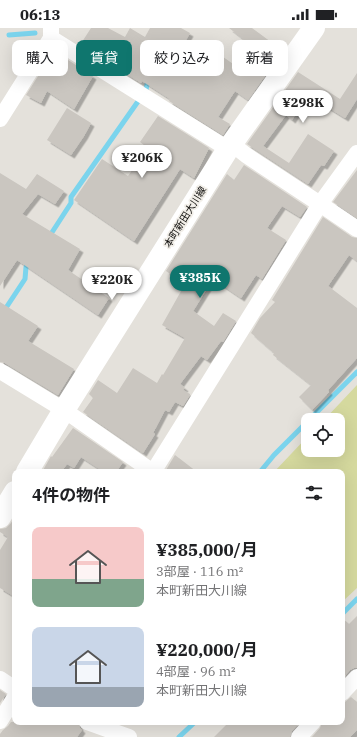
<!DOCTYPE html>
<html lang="ja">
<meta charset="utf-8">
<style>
:root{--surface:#fff;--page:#f2f2f2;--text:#202124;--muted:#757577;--accent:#0f766e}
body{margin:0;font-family:"IBM Plex Serif","Noto Sans JP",serif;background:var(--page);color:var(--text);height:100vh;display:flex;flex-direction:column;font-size:15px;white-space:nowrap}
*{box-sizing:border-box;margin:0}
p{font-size:13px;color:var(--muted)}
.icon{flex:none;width:22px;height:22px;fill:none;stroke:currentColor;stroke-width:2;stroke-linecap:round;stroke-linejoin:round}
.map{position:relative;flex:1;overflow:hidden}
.details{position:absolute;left:12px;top:441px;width:333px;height:256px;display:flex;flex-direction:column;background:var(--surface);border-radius:8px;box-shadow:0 4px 16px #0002}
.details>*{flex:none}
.hud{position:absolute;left:12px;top:12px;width:333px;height:36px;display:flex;gap:8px}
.buttons{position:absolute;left:301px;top:385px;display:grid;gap:8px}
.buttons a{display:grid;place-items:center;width:44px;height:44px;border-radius:8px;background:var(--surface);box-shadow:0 4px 16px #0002;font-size:20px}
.price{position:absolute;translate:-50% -34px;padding:0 9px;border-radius:14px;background:#fff;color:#222;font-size:13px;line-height:26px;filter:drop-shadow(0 1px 2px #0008)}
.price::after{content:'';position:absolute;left:50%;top:24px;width:12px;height:9px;margin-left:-6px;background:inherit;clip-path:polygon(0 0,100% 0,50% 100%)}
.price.current{background:var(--accent);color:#fff}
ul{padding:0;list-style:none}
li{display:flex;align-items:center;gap:12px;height:100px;padding:0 20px}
li span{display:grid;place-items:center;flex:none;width:112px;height:80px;border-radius:8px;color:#555}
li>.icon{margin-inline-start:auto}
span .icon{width:48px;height:48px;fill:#fffc;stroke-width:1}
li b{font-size:17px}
h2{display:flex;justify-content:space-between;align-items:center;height:48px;padding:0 20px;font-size:17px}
.tag{padding:0 14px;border-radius:8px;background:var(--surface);box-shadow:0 4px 16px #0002;font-size:14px;line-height:36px}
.tag.current{background:var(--accent);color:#fff}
.status{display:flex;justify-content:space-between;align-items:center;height:28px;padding:0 20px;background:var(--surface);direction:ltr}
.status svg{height:11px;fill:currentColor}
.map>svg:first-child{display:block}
</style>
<div class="status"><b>06:13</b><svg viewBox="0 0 49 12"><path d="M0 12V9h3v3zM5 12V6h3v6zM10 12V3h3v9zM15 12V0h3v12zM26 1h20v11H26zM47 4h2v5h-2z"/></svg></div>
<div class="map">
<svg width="357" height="709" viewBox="0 0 357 709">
<defs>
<filter id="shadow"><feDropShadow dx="3.5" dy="3.5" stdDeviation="0" flood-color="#0004"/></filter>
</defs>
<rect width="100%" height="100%" fill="#e4e1db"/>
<!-- green -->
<path fill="#d5d99e" d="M357 357V560L342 574V444H274L308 408V422H338V392H324Z"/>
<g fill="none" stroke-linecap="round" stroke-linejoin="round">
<!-- stream -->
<g stroke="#7bd4ed" stroke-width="5">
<path d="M9 7 35 5"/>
<path d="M49 209 71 175V169L146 62 148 52"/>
<path d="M0 289 25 251 26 239 29 233"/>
<path d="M309 392 357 344"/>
<path d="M260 444 274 427 308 393"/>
<path d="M342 586 357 571"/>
<path d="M179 709 195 694"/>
</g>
</g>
<!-- building -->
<g fill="#cac6c0" filter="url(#shadow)">
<path d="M91 0H108L125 9 130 0 145 9 150 0H181L190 5 174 33 198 48 216 24 236 38 251 17 229 0H252L279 20 267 35 272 38 248 72 235 63 218 89 230 96 223 107 169 73 170 71 142 53 141 55 80 17Z"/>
<path d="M54 23 93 48 74 81 47 63 41 75 26 67Z"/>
<path d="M298 44 340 71 357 45V71L345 90 324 77 319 81 305 72 292 92 286 87 263 118 289 135 308 106 334 123 324 138 321 137 308 156 247 116Z"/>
<path d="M67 80 91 95 84 108 71 127 47 112Z"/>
<path d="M158 88 209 120 194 150 180 141 134 213 74 172 102 131 128 148 148 120 140 114Z"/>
<path d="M244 137 307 179 300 189 282 178 267 200 286 212 262 251 256 247 241 270 213 251 193 283 214 298 223 285 236 293 223 314 221 313 207 332 201 328 180 356 185 360 183 362 190 366V367L183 378 175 374 169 384 165 382 153 405 155 406 143 425 83 384 93 370 89 366 98 352 117 365 133 340 157 355 162 346 163 347 185 310 162 297 185 256 166 243 227 146 234 152Z"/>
<path d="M357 142V190L333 174Z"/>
<path d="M0 145 26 161 37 146 64 163 55 176 38 166 22 186 80 221 68 242 109 270 98 287 17 232 0 258Z"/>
<path d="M323 189 352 209 357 210V233L349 227 328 258 357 280V330L328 362 329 364 312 382 299 369 311 357 273 327 274 325 251 305 260 290 275 274 272 272Z"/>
<path d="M0 274 38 298 28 313 74 341 58 367 5 335 0 334Z"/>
<path d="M73 400 123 434 116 444H104L81 429 74 440 67 436 61 444H42L51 428 52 429Z"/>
<path d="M175 427 197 444H168L166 442Z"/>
<path d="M15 488V569L0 560V522L8 509 0 504V501L6 500 11 495Z"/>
<path d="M357 588V640H354L350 642 342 651V590L349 596Z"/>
<path d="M0 662 6 666 0 675Z"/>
<path d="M351 669 357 674V702L350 709H312L320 700 322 694H342V674H345Z"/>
<path d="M11 694H78L80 700 82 702 77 709H0V706L3 702 8 698Z"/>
<path d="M229 694H300L292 703 290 709H214Z"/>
</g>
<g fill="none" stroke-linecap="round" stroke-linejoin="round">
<!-- street -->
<g stroke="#fff" stroke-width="16">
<path d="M51 10 228 121"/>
<path d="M0 91 51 10V0"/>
<path d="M232 116 246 127 320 176 357 201"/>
<path d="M0 343 64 382 153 444"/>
<path d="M153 444 320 176 357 125"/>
<path d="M0 651 15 661"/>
<path d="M342 665 357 649"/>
<path d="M0 693 15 669"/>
<path d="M87 694 129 709"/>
<path d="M299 709 313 694"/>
</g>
<!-- secondary -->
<g stroke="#fff" stroke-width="22">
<path d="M27 444 64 382 228 121 314 0"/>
<path d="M0 489 15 464"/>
</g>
</g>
<g text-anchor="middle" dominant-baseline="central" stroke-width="3.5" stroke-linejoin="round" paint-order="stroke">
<!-- street labels -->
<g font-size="10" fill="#0f0e0c" stroke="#f1eee8">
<text transform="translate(185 189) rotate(-58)">本町新田大川線</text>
</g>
</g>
</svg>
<div class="buttons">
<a><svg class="icon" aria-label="locate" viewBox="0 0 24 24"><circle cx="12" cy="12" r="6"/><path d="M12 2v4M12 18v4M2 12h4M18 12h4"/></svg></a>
</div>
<b class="price" style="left:303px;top:96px">¥298K</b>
<b class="price" style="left:142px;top:151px">¥206K</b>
<b class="price current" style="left:200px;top:271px">¥385K</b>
<b class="price" style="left:112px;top:273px">¥220K</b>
<div class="hud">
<a class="tag">購入</a>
<a class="tag current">賃貸</a>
<a class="tag">絞り込み</a>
<a class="tag">新着</a>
</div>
<section class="details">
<h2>4件の物件<svg class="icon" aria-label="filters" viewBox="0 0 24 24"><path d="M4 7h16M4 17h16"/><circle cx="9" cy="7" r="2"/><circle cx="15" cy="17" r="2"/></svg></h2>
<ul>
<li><span style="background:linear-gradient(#f6c9c9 65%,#7fa58c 0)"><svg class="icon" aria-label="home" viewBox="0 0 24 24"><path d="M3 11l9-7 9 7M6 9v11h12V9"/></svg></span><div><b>¥385,000/月</b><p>3部屋 · 116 m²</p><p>本町新田大川線</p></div></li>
<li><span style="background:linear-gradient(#c9d6e8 75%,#9aa5b1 0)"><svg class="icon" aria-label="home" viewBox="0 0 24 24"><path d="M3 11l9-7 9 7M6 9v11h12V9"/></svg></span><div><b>¥220,000/月</b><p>4部屋 · 96 m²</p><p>本町新田大川線</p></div></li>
</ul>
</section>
</div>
